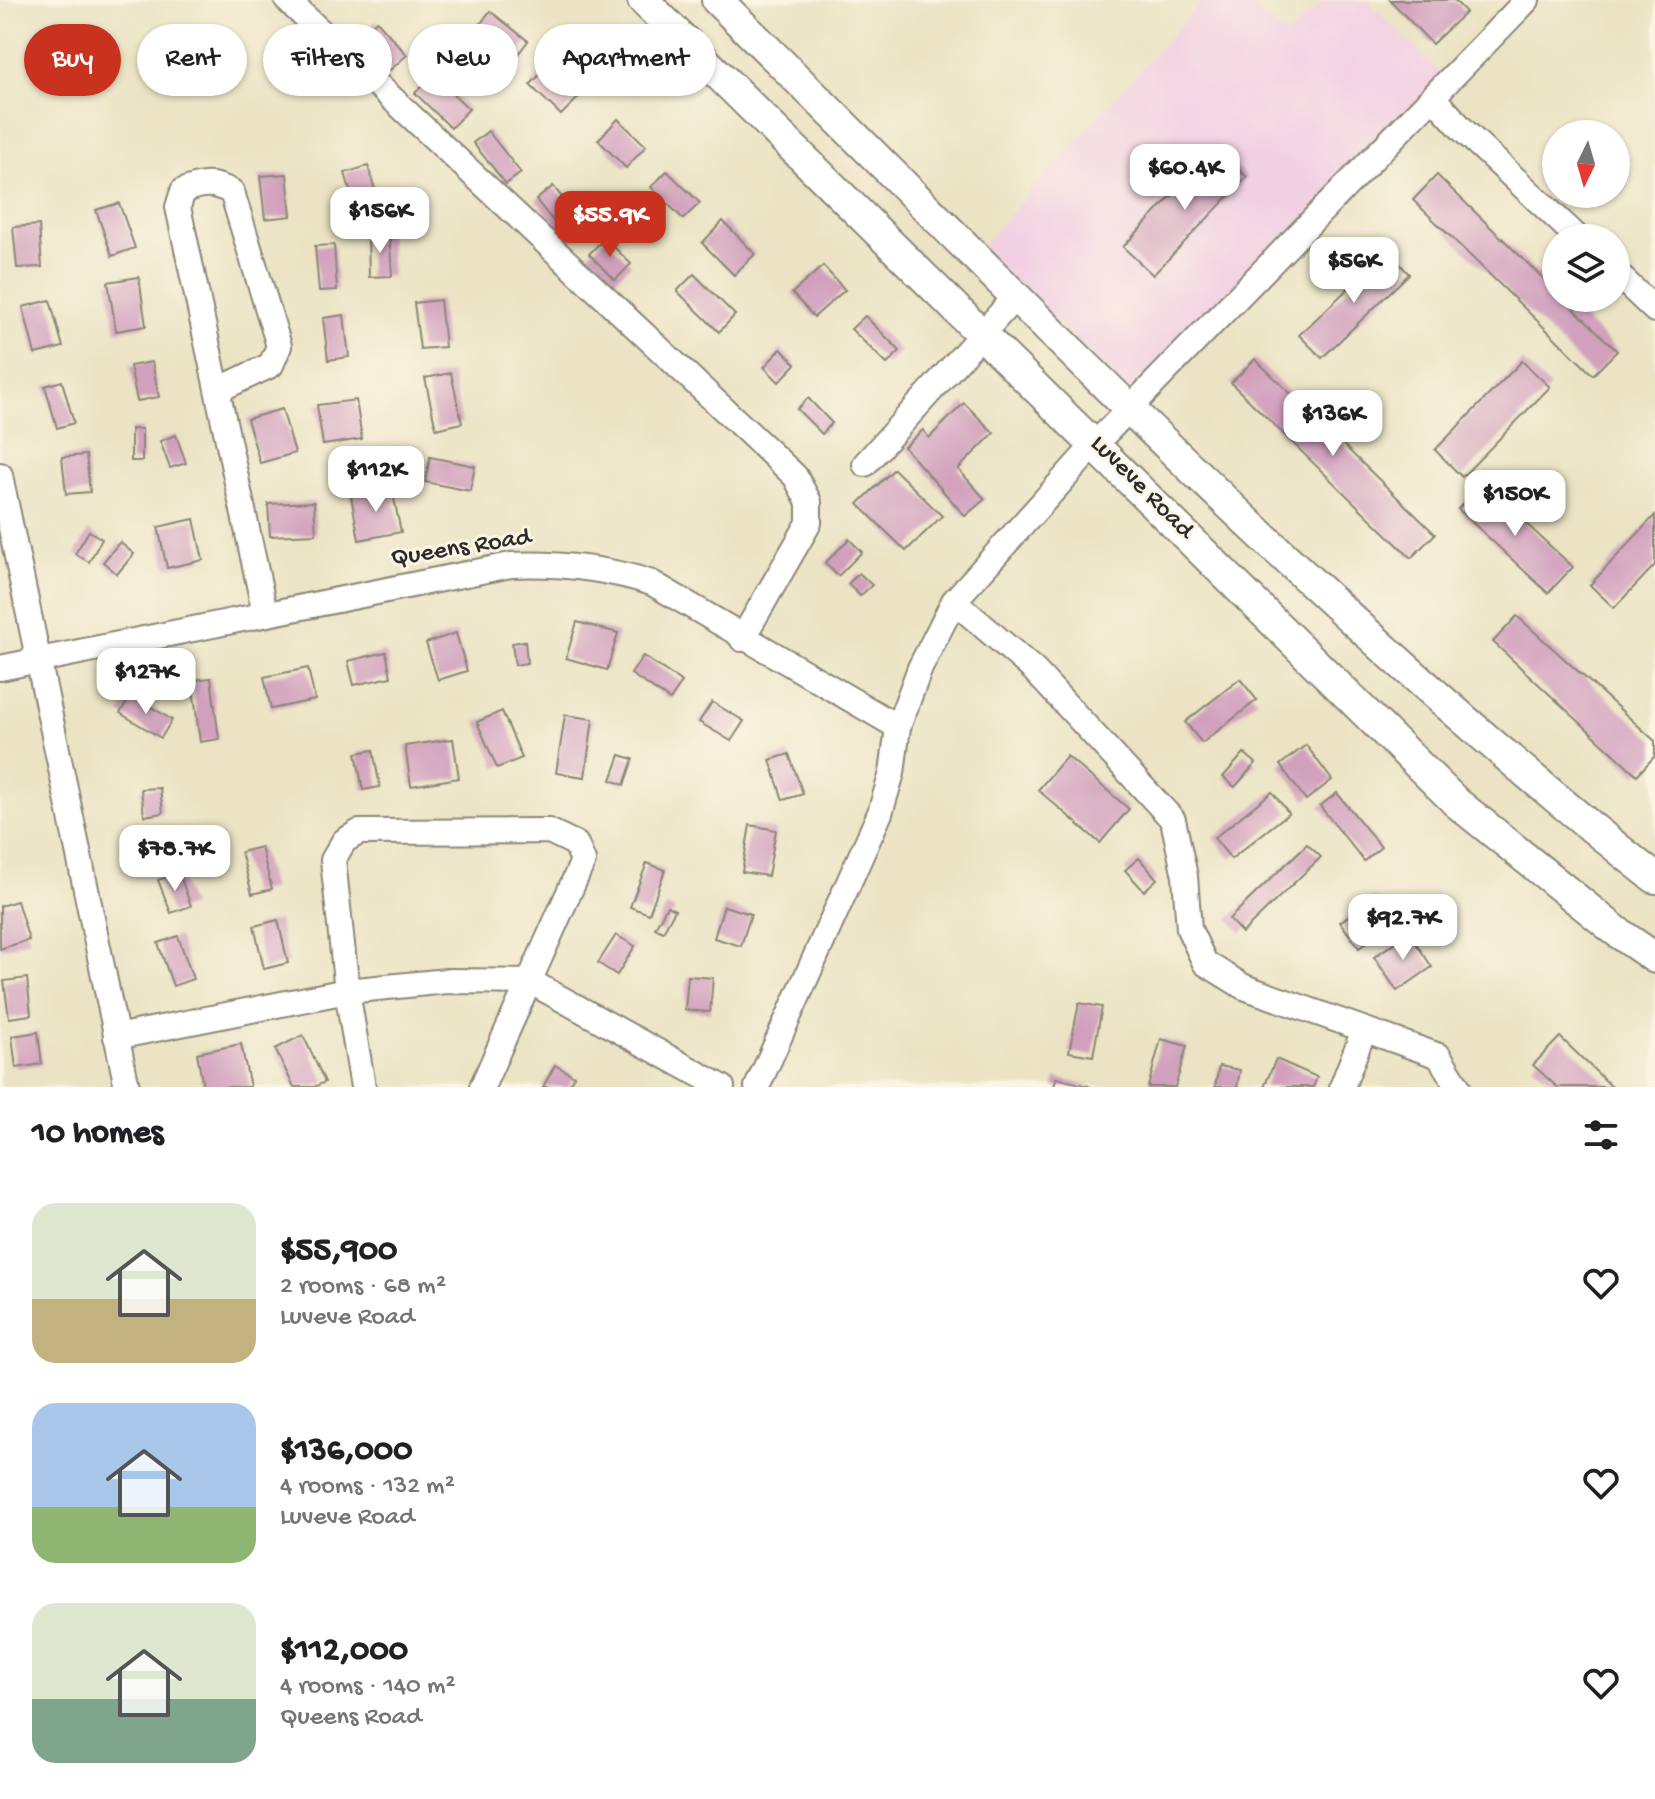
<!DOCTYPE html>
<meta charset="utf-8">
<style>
:root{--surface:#fff;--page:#f6f6f6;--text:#202124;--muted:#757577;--accent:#c8321e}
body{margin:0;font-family:"Gochi Hand",sans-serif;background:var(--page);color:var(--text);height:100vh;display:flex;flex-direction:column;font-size:30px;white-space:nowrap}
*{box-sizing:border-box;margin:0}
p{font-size:26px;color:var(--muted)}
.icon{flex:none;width:44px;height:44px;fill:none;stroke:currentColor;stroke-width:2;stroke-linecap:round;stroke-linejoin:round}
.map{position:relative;height:1087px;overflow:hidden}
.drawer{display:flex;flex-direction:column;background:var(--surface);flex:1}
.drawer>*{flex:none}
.guide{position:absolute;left:24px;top:24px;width:800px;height:72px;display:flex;gap:16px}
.needle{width:52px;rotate:185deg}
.controls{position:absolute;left:1542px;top:120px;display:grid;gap:16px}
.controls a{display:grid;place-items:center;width:88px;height:88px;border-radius:50%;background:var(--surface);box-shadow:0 2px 6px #0004;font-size:40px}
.price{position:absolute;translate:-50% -68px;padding:0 18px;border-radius:16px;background:#fff;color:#222;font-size:26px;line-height:52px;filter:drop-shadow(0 2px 4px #0008)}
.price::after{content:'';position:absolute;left:50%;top:48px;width:24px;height:18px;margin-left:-12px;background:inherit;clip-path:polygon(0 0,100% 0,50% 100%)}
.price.active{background:var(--accent);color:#fff}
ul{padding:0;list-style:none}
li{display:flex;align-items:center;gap:24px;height:200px;padding:0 32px}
li span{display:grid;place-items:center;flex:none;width:224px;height:160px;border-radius:24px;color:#555}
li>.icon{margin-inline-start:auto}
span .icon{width:96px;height:96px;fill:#fffc;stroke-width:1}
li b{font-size:34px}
h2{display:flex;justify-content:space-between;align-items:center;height:96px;padding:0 32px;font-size:34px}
.chip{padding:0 28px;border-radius:36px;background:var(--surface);box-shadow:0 2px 6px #0004;font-size:28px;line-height:72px}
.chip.active{background:var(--accent);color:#fff}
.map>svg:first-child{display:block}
</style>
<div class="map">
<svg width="1655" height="1087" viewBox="0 0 1655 1087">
<rect width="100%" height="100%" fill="#fcf5e5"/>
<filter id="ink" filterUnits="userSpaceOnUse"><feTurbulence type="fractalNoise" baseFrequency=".0125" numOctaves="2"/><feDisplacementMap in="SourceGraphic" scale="16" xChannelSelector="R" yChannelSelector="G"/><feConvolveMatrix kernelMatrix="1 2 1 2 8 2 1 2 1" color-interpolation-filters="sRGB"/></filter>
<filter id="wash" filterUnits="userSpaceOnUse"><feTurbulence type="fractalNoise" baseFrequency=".006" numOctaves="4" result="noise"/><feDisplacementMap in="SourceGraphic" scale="32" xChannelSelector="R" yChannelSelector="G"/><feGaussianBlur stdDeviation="1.8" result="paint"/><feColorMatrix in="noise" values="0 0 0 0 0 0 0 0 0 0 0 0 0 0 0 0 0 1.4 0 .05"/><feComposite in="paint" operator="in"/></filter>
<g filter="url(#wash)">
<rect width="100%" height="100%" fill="#ebe3c3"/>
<!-- built -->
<path fill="#f1d0e3" d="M1203 0H1246L1286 36 1326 0H1367L1445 78 1135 397 979 249Z"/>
<g id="blocks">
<!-- building -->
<g fill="#d1a0bd">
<path d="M1390 0H1454L1466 12 1432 44Z"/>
<path d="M490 11 528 41 508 67 470 38Z"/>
<path d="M377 21 407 55 390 70 360 36Z"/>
<path d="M548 66 580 96 561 115 530 85Z"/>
<path d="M433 75 469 109 451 128 415 93Z"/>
<path d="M618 119 646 146 626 168 598 140Z"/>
<path d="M488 131 521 173 506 184 473 143Z"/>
<path d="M1216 149 1247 177 1153 275 1123 247Z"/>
<path d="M368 166 378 201 355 207 345 173Z"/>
<path d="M667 171 700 203 683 219 651 187Z"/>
<path d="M287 174 291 216 265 219 260 176Z"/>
<path d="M1437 175 1556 291V298H1563L1617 351 1593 375 1413 200Z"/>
<path d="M553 186 586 227 569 241 536 200Z"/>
<path d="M119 203 135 248 112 256 96 210Z"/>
<path d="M723 221 755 254 734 275 702 243Z"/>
<path d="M39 225 42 267 17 268 13 227Z"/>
<path d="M389 232 392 276 369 277 368 233Z"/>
<path d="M605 238 631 264 615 280 589 254Z"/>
<path d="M334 245 337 290 319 291 315 246Z"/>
<path d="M1388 251 1409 274 1322 358 1299 335Z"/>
<path d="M823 266 845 290 814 317 792 293Z"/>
<path d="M694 274 735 315 719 332 677 291Z"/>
<path d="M139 277 146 326 116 331 108 282Z"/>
<path d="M50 300 63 347 35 354 23 307Z"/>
<path d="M440 300 445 347 420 349 414 303Z"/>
<path d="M344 315 349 357 328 360 323 318Z"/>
<path d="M865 316 900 351 887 364 851 329Z"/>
<path d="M781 349 796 364 779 382 764 367Z"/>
<path d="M1255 359 1435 534 1411 558 1231 383Z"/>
<path d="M1522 361 1550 387 1462 477 1435 450Z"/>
<path d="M152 362 159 397 137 401 130 366Z"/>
<path d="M451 373 462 423 436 429 425 378Z"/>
<path d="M62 381 74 423 57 428 45 386Z"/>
<path d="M808 398 832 423 822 434 797 409Z"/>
<path d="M356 400 362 439 323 445 317 405Z"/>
<path d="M964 403 994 433 958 469 985 499 965 516 904 447 923 430 929 438Z"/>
<path d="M282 409 295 453 260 463 247 419Z"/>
<rect x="131" y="429" width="11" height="32"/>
<path d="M176 435 186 463 170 468 160 441Z"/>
<path d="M86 455 90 492 66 494 62 457Z"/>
<path d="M430 457 475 466 470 491 425 482Z"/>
<path d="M894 469 942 516 906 551 858 504Z"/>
<path d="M1482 483 1573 567 1548 593 1458 509Z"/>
<path d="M392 489 401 532 359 540 351 496Z"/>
<path d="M314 502 316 534 270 536 268 504Z"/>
<path d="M1655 515V565L1614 608 1590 585Z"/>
<path d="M194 519 203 560 167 568 158 527Z"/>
<path d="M89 531 102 539 89 562 75 554Z"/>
<path d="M849 539 862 552 838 576 825 563Z"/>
<path d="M120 542 134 554 117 574 103 562Z"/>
<path d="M859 573 872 585 860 596 848 584Z"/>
<path d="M1517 616 1655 741V756L1637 775 1493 642Z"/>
<path d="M577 622 618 633 607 670 566 658Z"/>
<path d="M456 633 467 671 438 680 426 643Z"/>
<path d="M525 641 527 663 515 665 512 643Z"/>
<path d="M386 652 391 677 354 685 348 661Z"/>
<path d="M643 656 682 682 670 700 631 674Z"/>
<path d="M308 668 315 700 271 709 264 677Z"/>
<path d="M211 678 219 739 200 742 192 680Z"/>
<path d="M1240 679 1257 700 1202 743 1185 722Z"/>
<path d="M132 695 172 720 161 738 120 713Z"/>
<path d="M712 702 744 721 731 741 699 722Z"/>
<path d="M502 711 522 758 497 768 477 722Z"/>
<path d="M565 715 593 719 585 777 556 773Z"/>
<path d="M453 739 459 778 411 786 405 746Z"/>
<path d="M1306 745 1332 780 1306 800 1280 765Z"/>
<path d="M373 750 380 787 363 790 356 753Z"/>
<path d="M1244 753 1256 763 1235 787 1223 777Z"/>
<path d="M789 754 803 794 783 800 770 760Z"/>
<path d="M620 755 633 759 624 785 611 780Z"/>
<path d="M1067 756 1129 809 1100 843 1038 790Z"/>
<path d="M160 788 163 813 144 816 141 789Z"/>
<path d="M1272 792 1289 813 1231 859 1214 838Z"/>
<path d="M1337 793 1381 847 1364 861 1320 806Z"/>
<path d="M750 825 776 830 768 876 742 872Z"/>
<path d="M1307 844 1321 857 1242 933 1229 919Z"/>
<path d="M261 847 272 889 252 894 241 852Z"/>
<path d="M1139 858 1157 879 1144 891 1125 870Z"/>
<path d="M647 863 665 870 649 914 630 907Z"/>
<path d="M179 873 191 906 171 913 158 880Z"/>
<path d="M1374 897 1394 923 1359 948 1340 922Z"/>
<path d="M17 901 29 940 0 949V906Z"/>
<path d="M667 906 675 910 663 932 655 928Z"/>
<path d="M724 906 751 914 741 946 714 938Z"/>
<path d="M278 920 288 963 264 969 254 926Z"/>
<path d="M1409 933 1432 967 1397 991 1374 957Z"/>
<path d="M616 935 635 946 617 975 598 963Z"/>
<path d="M178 936 193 979 173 986 158 943Z"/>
<path d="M688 976 713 978 710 1012 685 1010Z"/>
<path d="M27 978 31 1015 9 1018 4 981Z"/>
<path d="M1079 1003 1102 1007 1093 1056 1069 1052Z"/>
<path d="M38 1032 42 1064 16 1068 12 1036Z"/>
<path d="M303 1035 325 1082 314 1087H294L275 1049Z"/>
<path d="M1560 1037 1612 1087H1557L1533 1065Z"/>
<path d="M1161 1039 1187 1046 1175 1087H1148Z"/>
<path d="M241 1044 250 1087H203L197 1053Z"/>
<path d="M1276 1059 1317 1077 1313 1087H1264Z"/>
<path d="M555 1065 574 1076 568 1087H543Z"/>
<path d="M1219 1066 1240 1070 1237 1087H1215Z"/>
<path d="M1056 1078 1089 1086V1087H1054Z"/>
</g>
</g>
</g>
<g filter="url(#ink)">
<use href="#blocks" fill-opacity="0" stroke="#8b8777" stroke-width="2"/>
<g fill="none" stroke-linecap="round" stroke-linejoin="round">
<!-- minor casing -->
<g stroke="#8b8777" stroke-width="28">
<g id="minor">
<path d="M287 0 795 476 809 502V523L742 639"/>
<path d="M1434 98 1463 130 1578 238"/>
<path d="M1616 273 1655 310"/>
<path d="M218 390 271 365 279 346 232 192C213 182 203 183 183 191L178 207 265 613"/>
<path d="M865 464 1017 295"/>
<path d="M0 475 127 1087"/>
<path d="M954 601 1034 670 1173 820 1185 876 1189 929 1205 963 1244 987 1439 1056 1458 1087"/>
<path d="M0 668 511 565C560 563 605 568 652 583L898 727"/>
<path d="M116 1037 347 991 447 981 531 982 722 1087"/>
<path d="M363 1087 347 991 333 860 344 841 359 832 549 831 576 844 583 861 482 1087"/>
<path d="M757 1087 880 813 892 773 898 727 920 668 954 601 1096 443 1527 0"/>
<path d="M1342 1087 1364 1030"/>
</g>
</g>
<!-- tertiary casing -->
<g stroke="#8b8777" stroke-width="34">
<g id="tertiary">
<path d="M643 0 1457 803 1616 931 1655 958"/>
<path d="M717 0C1022 299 1318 613 1655 878"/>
</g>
</g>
<!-- minor -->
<use href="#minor" stroke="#fff" stroke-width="24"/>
<!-- tertiary -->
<use href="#tertiary" stroke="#fff" stroke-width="30"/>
</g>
</g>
<g text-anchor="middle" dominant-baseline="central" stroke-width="6" stroke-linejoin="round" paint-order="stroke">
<!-- street labels -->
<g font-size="26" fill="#2b2b2b" stroke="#fcf5e5">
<text transform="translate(1141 488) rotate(45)">Luveve Road</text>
<text transform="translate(461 549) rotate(-9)">Queens Road</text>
</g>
</g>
</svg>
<div class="controls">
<a><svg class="needle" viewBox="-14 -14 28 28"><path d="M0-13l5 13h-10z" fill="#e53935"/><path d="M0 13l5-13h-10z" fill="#757577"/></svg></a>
<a><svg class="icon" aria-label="layers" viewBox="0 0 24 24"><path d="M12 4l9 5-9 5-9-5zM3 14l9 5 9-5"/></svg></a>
</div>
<b class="price" style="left:1185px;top:212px">$60.4K</b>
<b class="price" style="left:380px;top:255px">$156K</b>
<b class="price active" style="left:610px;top:259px">$55.9K</b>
<b class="price" style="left:1354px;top:305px">$56K</b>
<b class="price" style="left:1333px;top:458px">$136K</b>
<b class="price" style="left:376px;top:514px">$112K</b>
<b class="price" style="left:1515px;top:538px">$150K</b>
<b class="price" style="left:146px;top:716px">$127K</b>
<b class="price" style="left:175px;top:893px">$78.7K</b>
<b class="price" style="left:1403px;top:962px">$92.7K</b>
<div class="guide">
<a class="chip active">Buy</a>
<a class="chip">Rent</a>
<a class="chip">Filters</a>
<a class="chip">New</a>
<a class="chip">Apartment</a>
</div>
</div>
<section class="drawer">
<h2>10 homes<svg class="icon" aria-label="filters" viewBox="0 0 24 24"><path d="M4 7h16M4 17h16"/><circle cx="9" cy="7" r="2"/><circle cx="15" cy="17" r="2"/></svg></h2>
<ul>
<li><span style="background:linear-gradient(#dfe7d0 60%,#c2b280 0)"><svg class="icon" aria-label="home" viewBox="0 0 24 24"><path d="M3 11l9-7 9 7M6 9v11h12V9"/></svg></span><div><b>$55,900</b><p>2 rooms · 68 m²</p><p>Luveve Road</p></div><svg class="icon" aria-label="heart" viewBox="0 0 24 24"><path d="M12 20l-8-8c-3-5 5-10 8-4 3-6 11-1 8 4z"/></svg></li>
<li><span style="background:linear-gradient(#a9c7e8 65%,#8fb573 0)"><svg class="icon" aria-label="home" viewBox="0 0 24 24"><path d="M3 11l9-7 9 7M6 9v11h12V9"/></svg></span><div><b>$136,000</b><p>4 rooms · 132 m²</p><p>Luveve Road</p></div><svg class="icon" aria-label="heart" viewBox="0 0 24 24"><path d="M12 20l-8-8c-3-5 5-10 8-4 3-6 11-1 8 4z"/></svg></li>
<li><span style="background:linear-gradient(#dfe7d0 60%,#7fa58c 0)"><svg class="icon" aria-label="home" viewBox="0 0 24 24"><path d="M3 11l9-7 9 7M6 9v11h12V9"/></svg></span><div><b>$112,000</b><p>4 rooms · 140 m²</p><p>Queens Road</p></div><svg class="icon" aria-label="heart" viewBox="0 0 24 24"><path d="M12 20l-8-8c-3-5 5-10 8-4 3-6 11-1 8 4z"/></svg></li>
</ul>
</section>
